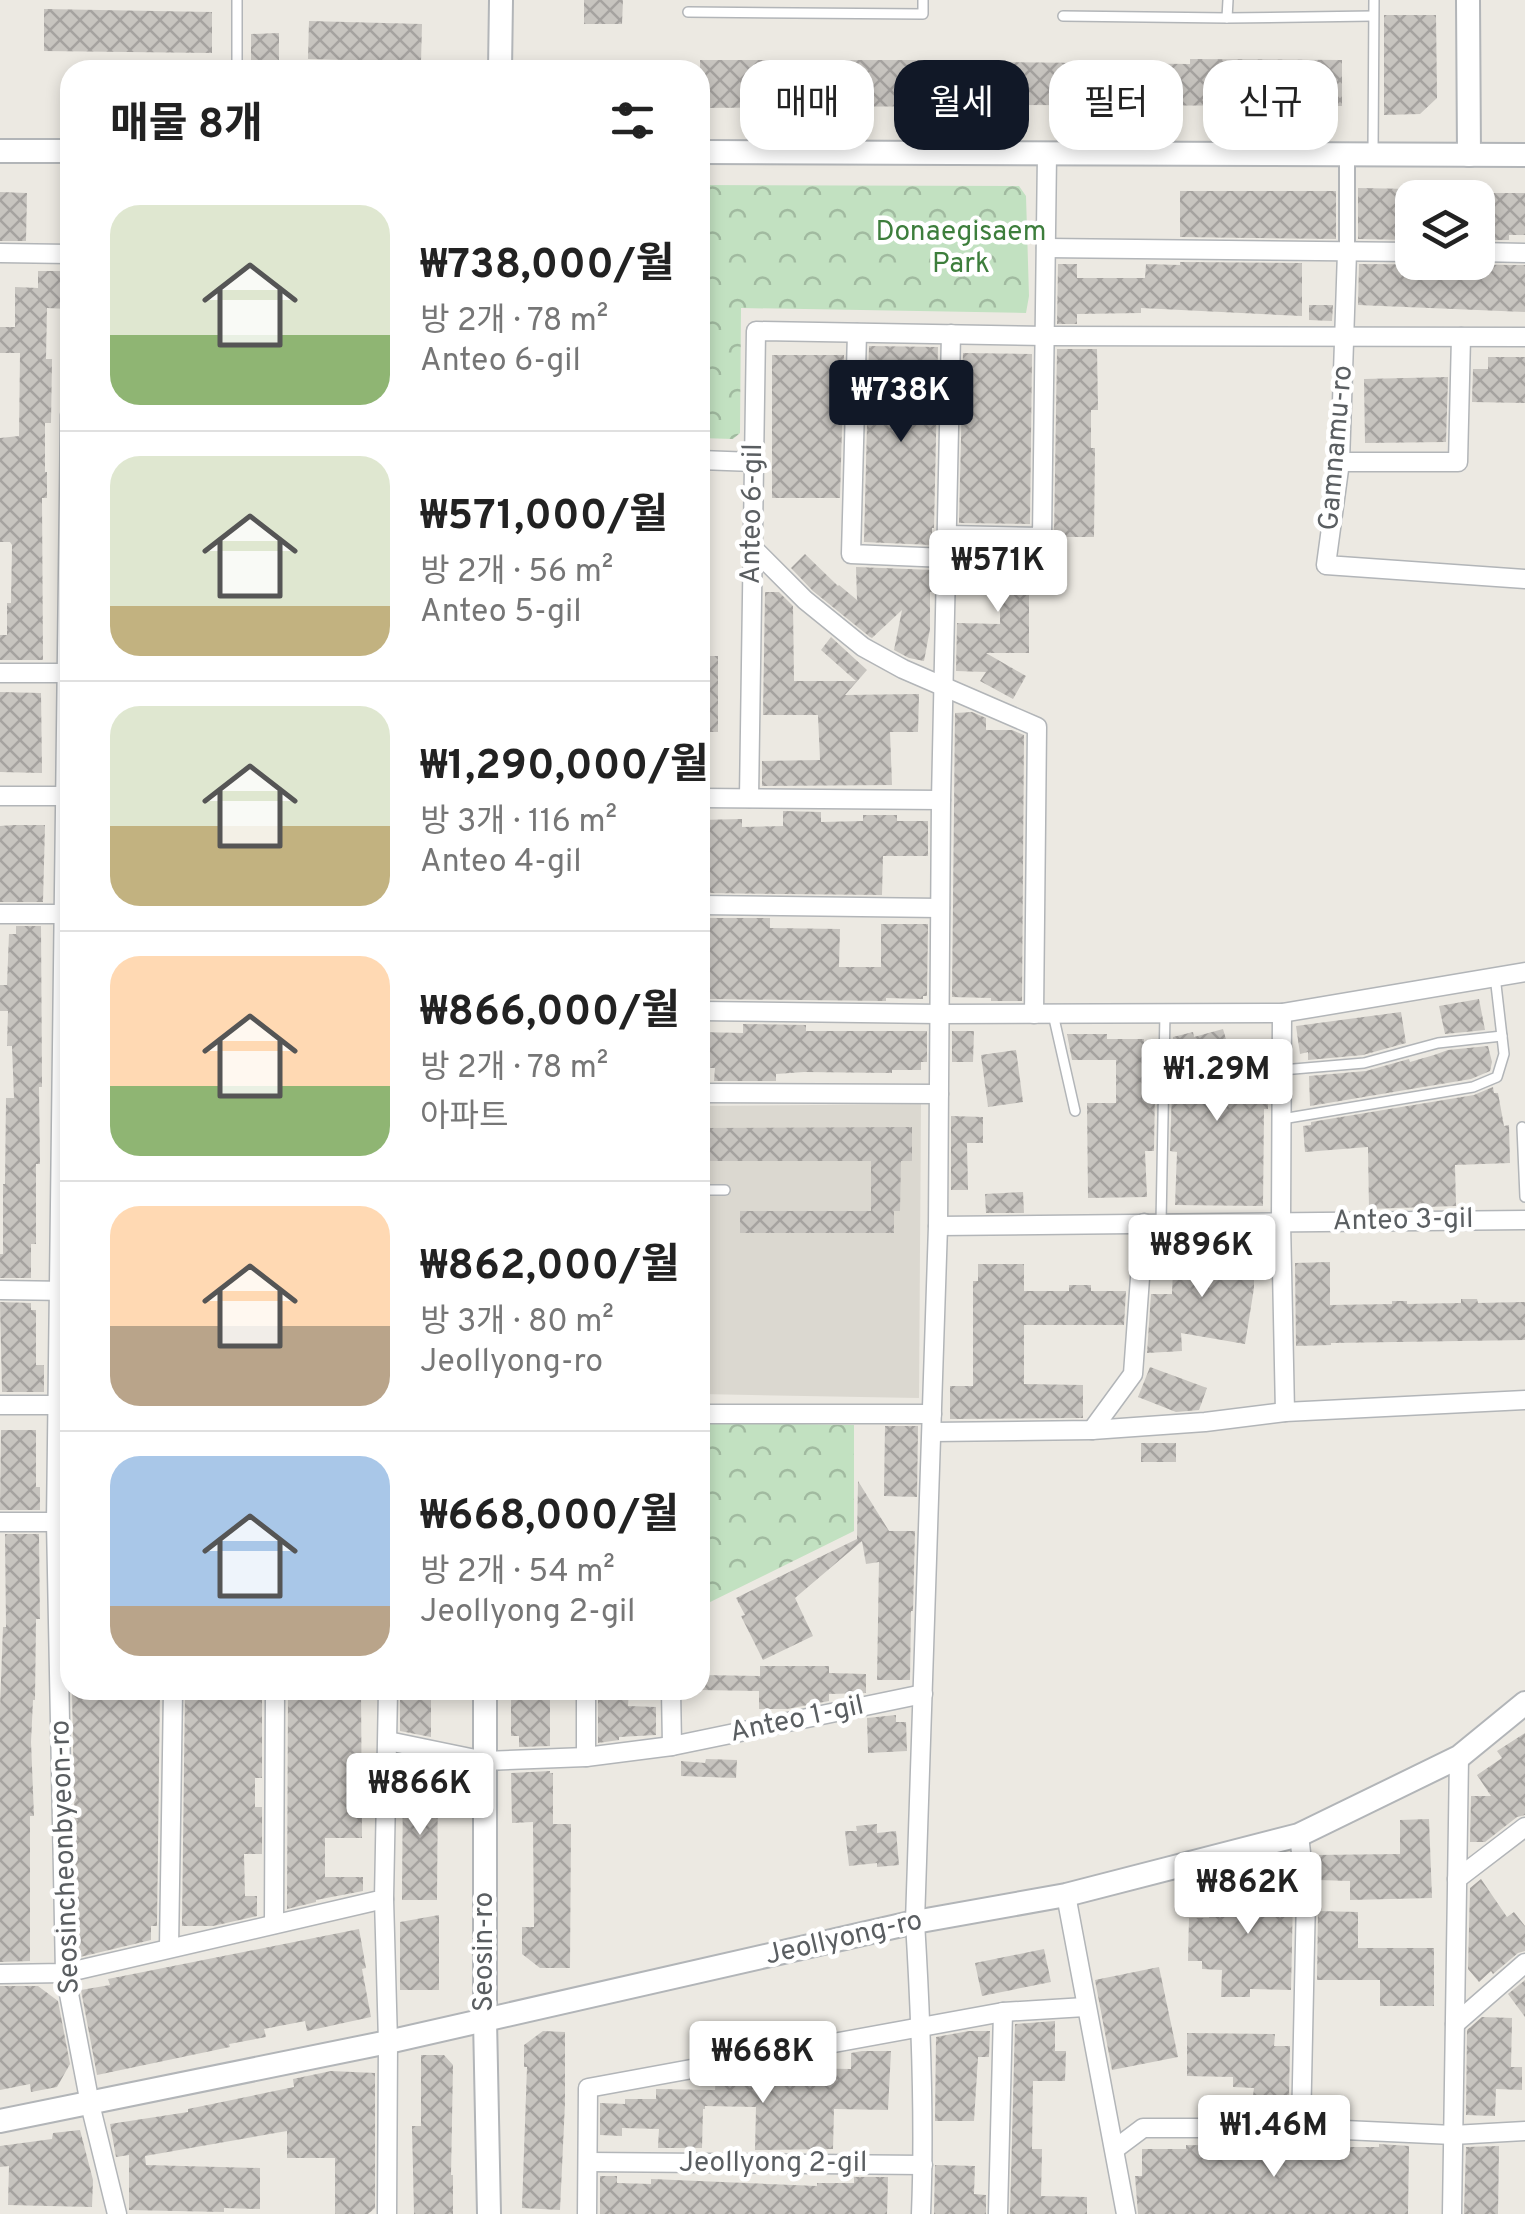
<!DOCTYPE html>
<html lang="ko">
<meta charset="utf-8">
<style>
:root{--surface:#fff;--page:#f2f2f2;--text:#222;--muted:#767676;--line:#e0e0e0;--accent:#111827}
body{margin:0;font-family:Overpass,"Noto Sans KR",sans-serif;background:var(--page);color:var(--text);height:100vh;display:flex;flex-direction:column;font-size:38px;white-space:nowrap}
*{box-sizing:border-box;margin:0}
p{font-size:32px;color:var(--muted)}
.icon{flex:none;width:55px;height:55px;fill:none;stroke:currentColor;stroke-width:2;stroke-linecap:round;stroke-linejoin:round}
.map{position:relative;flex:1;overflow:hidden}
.details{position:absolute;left:60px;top:60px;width:650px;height:1640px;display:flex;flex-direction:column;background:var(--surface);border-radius:30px;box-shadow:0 5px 15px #0003}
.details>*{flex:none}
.hud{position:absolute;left:740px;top:60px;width:635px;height:90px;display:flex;gap:20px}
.fabs{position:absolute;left:1395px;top:180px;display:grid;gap:20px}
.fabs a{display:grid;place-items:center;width:100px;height:100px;border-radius:20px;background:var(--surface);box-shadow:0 5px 15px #0003;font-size:50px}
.price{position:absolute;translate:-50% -85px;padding:0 22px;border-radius:10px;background:#fff;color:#222;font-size:32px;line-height:65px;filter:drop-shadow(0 2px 5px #0008)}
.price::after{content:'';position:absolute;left:50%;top:60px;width:30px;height:22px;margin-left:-15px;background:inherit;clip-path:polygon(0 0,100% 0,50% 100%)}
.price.current{background:var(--accent);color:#fff}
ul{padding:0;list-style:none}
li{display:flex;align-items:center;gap:30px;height:250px;padding:0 50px}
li+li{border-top:2px solid var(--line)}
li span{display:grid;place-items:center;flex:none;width:280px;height:200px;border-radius:30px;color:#555}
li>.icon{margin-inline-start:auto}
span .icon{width:120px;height:120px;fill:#fffc;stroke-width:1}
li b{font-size:42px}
h2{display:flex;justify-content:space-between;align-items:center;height:120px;padding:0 50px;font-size:42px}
.pill{padding:0 35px;border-radius:30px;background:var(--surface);box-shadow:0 5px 15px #0003;font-size:35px;line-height:90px}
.pill.current{background:var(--accent);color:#fff}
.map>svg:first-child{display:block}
</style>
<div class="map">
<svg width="1525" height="2214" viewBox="0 0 1525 2214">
<defs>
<pattern id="park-crowns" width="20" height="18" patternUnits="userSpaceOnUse" patternTransform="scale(2.5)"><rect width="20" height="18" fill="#c2e1c1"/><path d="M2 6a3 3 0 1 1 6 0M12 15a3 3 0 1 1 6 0" fill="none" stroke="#a1baa0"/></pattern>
<pattern id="building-cross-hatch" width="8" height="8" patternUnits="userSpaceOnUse" patternTransform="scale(2.5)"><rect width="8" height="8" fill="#c7c4bf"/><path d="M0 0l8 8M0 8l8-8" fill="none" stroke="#a5a29f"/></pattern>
</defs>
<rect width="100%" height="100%" fill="#ece9e2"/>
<!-- education -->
<path fill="#dbd8d0" d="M921 1104 919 1398 700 1394V1106Z"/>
<!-- park -->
<g fill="url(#park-crowns)">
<path d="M700 185 1019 186 1026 196 1029 296 1026 313 741 308 740 433 733 439 700 438Z"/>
<path d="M700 1422 854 1425V1531L700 1607Z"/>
</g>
<!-- building -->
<g fill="url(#building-cross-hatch)">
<path d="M584 0H623L622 24H584Z"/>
<path d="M44 9 212 12V53L44 51Z"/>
<path d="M1384 15H1436L1437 98 1420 114 1384 115Z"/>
<path d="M309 21 422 24 421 62 308 59Z"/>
<path d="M279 33V70H251V34Z"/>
<path d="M1190 59 1342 60V106L990 105V62L1190 64Z"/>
<path d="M700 60H948V106L700 108Z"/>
<path d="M1358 188 1412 189V240L1358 239Z"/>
<path d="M1180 191H1336V239L1180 237Z"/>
<path d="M0 192 27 193 26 241H0Z"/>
<path d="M1478 193H1525V235H1509V240H1478Z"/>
<path d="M1180 262 1302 263V316L1141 308V313L1077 314V324H1057L1058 264H1077V278H1145L1146 264 1180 265Z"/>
<path d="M1359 264 1525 265V312L1358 305Z"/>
<path d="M38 271H67L68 309 47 308 46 359H52L51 423H45V472H47V498H42L43 660H0V635H7V603H11L12 545 10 542H0V438L19 436 20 353H0V327H15V287L38 288Z"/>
<path d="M1309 305H1333L1332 321 1309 320Z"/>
<path d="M869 346 938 347 934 528H932V545L864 542Z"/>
<path d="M1057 349H1097L1098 410H1091V448H1095L1094 537H1054Z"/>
<path d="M963 353 1032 354 1030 524 959 523Z"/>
<path d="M772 355H844L840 498H772Z"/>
<path d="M1488 357H1525V403L1472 402 1473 369H1488Z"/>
<path d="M1448 377 1446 442 1365 443 1364 379Z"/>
<path d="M962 548 1035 549V588H1029V653H986L1026 676 1013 699 980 681 986 672 956 671 957 623 1000 624V588L961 587Z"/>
<path d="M805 554 838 586 839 585 857 600 856 567 933 570 932 592H930V629L924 661 909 658 894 650 902 610 872 638 870 637 813 591 791 568Z"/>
<path d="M765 592H779L793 606 794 681H856L821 650 831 637 867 670 845 695 919 694 918 732H890L892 785 762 786V761L820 760 818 715H763Z"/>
<rect x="700" y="656" width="18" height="76"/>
<path d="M0 692 41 693 42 773 0 772Z"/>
<path d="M972 712 986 718V730H1012L1024 735 1022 1001H991V998L952 997 955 713Z"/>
<path d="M783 811 821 812V822L863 821V815H897V821H928V856H883L882 895 700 893V820L742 819V827L783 826Z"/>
<path d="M14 825H45L43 902H0V826Z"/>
<path d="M705 918H770V928L840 929 839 967H881V924H928L927 996H923V999L886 998V1001L706 999Z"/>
<path d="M16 926H41L42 1087H39L40 1164H36V1244H31V1278H0V1254H3V1184H5L6 1098H14L12 1046H7L8 1011H0V985H7L9 934H16Z"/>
<path d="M1479 999 1485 1030 1445 1034 1439 1006Z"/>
<path d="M1401 1012 1406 1043 1363 1055 1308 1060V1052L1300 1054 1296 1026Z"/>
<path d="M743 1024 806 1025V1031H927V1062H921V1070H892V1073L804 1072 776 1074V1081H714L715 1068H700V1032L743 1033Z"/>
<path d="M1223 1029 1233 1063 1267 1062 1268 1109H1264L1263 1206 1175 1205 1177 1152 1170 1151 1172 1089H1180L1172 1058 1173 1037 1193 1032 1194 1037Z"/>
<path d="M952 1031H974L973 1062H952Z"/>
<path d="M1067 1034H1107V1039H1144V1088H1155L1154 1151H1145L1147 1197 1088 1198 1087 1103H1116V1060H1072Z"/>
<path d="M1488 1046 1492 1062 1490 1071 1471 1079 1310 1106 1309 1076 1366 1071 1409 1059 1410 1062 1434 1055 1448 1050Z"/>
<path d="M1016 1050 1023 1102 988 1107 981 1055Z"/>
<path d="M1493 1087 1494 1093H1498L1504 1126 1509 1125 1510 1163 1455 1165 1456 1206 1369 1209 1368 1147 1305 1152 1303 1126 1311 1125V1122L1474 1095Z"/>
<path d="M951 1116 983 1117V1143H967L968 1190H951Z"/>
<path d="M912 1127V1161H901L900 1211H894V1233H740V1211H871V1161H700V1128Z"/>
<path d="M1023 1192 1024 1213H986L985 1194Z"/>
<path d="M1174 1244H1203V1258H1254V1288L1245 1344 1181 1333 1182 1351 1147 1353 1151 1294H1172Z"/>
<path d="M1330 1262V1305L1392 1304V1301H1407V1304L1461 1303V1299H1477L1478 1303 1525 1302V1340L1331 1343V1345L1296 1346 1295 1263Z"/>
<path d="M978 1264H1024V1291H1069V1285H1091V1291H1126L1124 1325H1024V1384L1083 1385V1418L950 1419V1386H973V1281H978Z"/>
<path d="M0 1302 31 1303V1310H36V1365H44V1392H2Z"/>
<path d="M1150 1367 1207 1388 1199 1410 1176 1412 1138 1397Z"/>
<path d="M885 1426H918L917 1497 884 1496Z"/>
<path d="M1 1430H36V1487H40V1510H0Z"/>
<rect x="1141" y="1443" width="35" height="19"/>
<path d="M858 1481 889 1531H915L913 1611H911L910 1680H877L879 1562 866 1564 862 1541 795 1598 813 1636 763 1660 741 1616 745 1615 736 1598 857 1539Z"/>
<path d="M5 1534H39L40 1619H36L35 1700H33L31 1742 34 1816H30V1961L0 1962V1707L3 1627H6Z"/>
<path d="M760 1666H829V1673L866 1674V1693L829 1694V1701L787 1709H759V1691L700 1690V1675L760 1676Z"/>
<path d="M72 1690H160L157 1926H151V1940L80 1957H77Z"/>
<path d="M185 1690H262V1778H255V1807H262V1854H244L245 1896H257V1916L213 1926H182Z"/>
<path d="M288 1690H361L362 1838H325V1877H363V1891L316 1900V1902L287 1909Z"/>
<path d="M400 1690H431V1737L400 1731Z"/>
<path d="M598 1690H629L628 1706 656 1707V1735L619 1737V1740L598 1743Z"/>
<path d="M511 1691H550V1746L519 1747V1736H511Z"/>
<path d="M896 1715V1722H906L907 1751 868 1753 867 1718Z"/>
<path d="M1525 1733V1815L1517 1817 1485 1842H1470L1471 1796H1491L1477 1775 1502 1758 1497 1751Z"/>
<path d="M706 1759 737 1760 736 1778 681 1776V1761L705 1763Z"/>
<path d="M550 1771V1773H553V1824H571L570 1968H540L522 1954V1927H534L533 1822 512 1823 511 1773Z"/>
<path d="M403 1775H438L437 1900H402Z"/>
<path d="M1429 1819 1432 1898 1350 1900V1881L1317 1880 1315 1855 1400 1854V1820Z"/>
<path d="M877 1824V1833L896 1831 899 1865 877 1867V1863L849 1866 845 1831H857L856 1826Z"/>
<path d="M1289 1873 1293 1898 1291 1990 1250 1989V1997H1221L1222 1970 1202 1969V1961H1188L1189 1918H1209L1210 1897Z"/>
<path d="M1481 1879 1507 1917 1514 1912 1525 1926V1951L1518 1953 1493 1974 1491 1971 1479 1982 1468 1969 1470 1888Z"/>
<path d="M1318 1911 1358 1912V1948H1434V2006H1380V1980H1317Z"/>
<path d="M439 1915V1990H400V1922Z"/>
<path d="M359 1929 366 1968 362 1969 371 2017 307 2031 305 2021 264 2029 266 2037 229 2044 230 2047 97 2075 81 1990 110 1985 108 1979Z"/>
<path d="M1044 1949 1051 1982 982 1996 975 1963Z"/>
<path d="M1159 1967 1178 2057 1112 2070 1095 1980Z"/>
<path d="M1525 1980V2017L1508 1994Z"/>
<path d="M0 1986H38L58 2001 70 2064 57 2087 31 2092 30 2084 0 2090Z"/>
<path d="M1482 2017 1512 2018 1511 2067H1522V2090L1496 2089 1495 2116 1466 2115 1467 2030Z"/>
<path d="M1055 2021V2051H1066L1065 2081H1033L1032 2149H1042L1041 2196 1087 2197V2214H1010L1015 2024Z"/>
<path d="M543 2031 565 2032V2103L560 2210 522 2208 527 2067H524V2045Z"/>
<path d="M969 2031H990L989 2057H978L974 2121H935L936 2037Z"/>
<path d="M1187 2033 1275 2034 1274 2046H1290L1289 2097 1253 2096 1254 2088 1233 2087V2077L1187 2076Z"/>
<path d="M862 2051H891L888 2110 834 2109 833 2149 755 2150 756 2107 705 2106V2109H703L702 2148H658L659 2129 622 2128V2136L600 2135V2103L625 2104V2099H656V2089L715 2090 716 2079 759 2080V2075L796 2076V2068L851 2069V2053Z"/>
<path d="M421 2055H444L453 2065 451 2175H453V2214H414L412 2126H421Z"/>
<path d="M331 2071 375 2073V2208L368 2214H335V2158H287V2131L145 2156 146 2165 260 2168V2209L224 2208V2212L129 2210V2155L116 2157 110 2124 188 2112V2109L294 2087 293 2079Z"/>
<path d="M80 2130 93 2180 92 2207 8 2205 9 2166 0 2167V2146L52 2139 53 2133Z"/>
<path d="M1232 2143 1324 2147H1379V2144L1409 2146 1408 2214H1138L1135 2176H1142V2149H1186V2145L1232 2146Z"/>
<path d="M1499 2146 1498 2214H1464L1466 2147Z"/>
<path d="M935 2165 975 2166 974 2194 986 2195V2214H934Z"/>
<path d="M600 2176H617V2183L651 2184V2179L817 2186V2183H854V2177H888L887 2214H600Z"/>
</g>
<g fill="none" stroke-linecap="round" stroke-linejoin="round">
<!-- service casing -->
<g stroke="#b2b5b8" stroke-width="12">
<g id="service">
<path d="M237 0V70"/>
<path d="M688 12 923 14V0"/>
<path d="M1063 16 1227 18 1373 16"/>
<path d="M1227 18 1228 0"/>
<path d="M1373 152 1374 0"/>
<path d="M1053 1014 1075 1111"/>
<path d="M1282 1070 1364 1063 1438 1043 1502 1036"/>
<path d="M1282 1119 1473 1087 1497 1077 1504 1054 1495 976"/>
<path d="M1522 1127 1525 1197"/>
<path d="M700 1190H725"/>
<path d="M1161 1223 1165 1013"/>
</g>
</g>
<!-- pedestrian casing -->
<g stroke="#b2b5b8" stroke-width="18">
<path id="pedestrian" d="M1347 154V252"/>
</g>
<!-- minor casing -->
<g stroke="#b2b5b8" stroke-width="21">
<g id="minor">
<path d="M1046 248 1412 252"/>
<path d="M1347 252 1340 462 1326 565 1525 579"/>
<path d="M1478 252 1525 253"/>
<path d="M0 253 70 254"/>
<path d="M857 333 851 554 946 558"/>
<path d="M70 415 56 1522 65 1973 90 2104 117 2214"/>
<path d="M700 460 754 462"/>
<path d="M1340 462H1458L1461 337"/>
<path d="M947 535 1042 537 1047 154"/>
<path d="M752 547 805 600 863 647 903 669 1037 727 1034 1014"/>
<path d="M0 673H67"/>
<path d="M0 796H70"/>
<path d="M700 798 941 800"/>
<path d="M749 798 756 331 1046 336 1525 337"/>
<path d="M700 905 940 908"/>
<path d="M0 914H70"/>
<path d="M700 1011 939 1014 1282 1013 1525 972"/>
<path d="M1282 1013 1281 1222 1285 1412"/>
<path d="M700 1093 939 1094"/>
<path d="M938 1226 1525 1220"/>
<path d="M0 1290 69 1291"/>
<path d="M0 1405H70"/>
<path d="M700 1414H932"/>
<path d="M1092 1430 1133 1374 1144 1223"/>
<path d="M932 1432 1092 1430 1205 1422 1285 1412 1525 1400"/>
<path d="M0 1522H70"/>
<path d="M671 1690 672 1746"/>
<path d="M388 1741 485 1761 586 1757 672 1746 923 1694"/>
<path d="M586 1757V1690"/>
<path d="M1299 1835 1306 1897 1301 2128"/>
<path d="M1457 1879 1525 1827"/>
<path d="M1066 1895 1126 2214"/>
<path d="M384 1899 388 2042 387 2214"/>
<path d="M274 1924 275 1690"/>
<path d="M169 1948 173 1690"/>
<path d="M0 1974 65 1973 384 1899 388 1690"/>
<path d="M1455 2024 1525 1963"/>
<path d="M1115 2149 1143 2128H1301L1453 2135 1525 2131"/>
<path d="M588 2162 923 2165"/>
<path d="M587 2214 588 2088 1003 2012 1085 2007"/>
<path d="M921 2214C925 2117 921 2020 915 1922L938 1226 941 800 951 334"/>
<path d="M998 2214 1003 2012"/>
<path d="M1452 2214 1459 1757"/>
</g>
</g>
<!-- tertiary casing -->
<g stroke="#b2b5b8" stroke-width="26">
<g id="tertiary">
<path d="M1468 0 1469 155"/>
<path d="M500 70 501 0"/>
<path d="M0 151H70"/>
<path d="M700 152 1525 155"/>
<path d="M485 1690V2020L489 2214"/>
<path d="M0 2121 388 2042 915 1922 1066 1895 1299 1835 1459 1757 1525 1703"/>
</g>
</g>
<!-- service -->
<use href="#service" stroke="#fff" stroke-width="9"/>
<!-- pedestrian -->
<use href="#pedestrian" stroke="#fff" stroke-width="14"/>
<!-- minor -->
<use href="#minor" stroke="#fff" stroke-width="18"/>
<!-- tertiary -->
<use href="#tertiary" stroke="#fff" stroke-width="22"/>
</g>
<g text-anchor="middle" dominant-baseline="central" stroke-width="9" stroke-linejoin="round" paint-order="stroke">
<!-- park labels -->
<g font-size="28" fill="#3d7e3c" stroke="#fff">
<text x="961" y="233">Donaegisaem<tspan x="961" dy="32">Park</tspan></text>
</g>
<!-- street labels -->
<g font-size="28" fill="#5a5e61" stroke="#fff">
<text transform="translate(1337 448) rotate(-85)">Gamnamu-ro</text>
<text transform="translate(753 514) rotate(-89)">Anteo 6-gil</text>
<text transform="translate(1403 1221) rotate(-1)">Anteo 3-gil</text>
<text transform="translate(797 1720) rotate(-12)">Anteo 1-gil</text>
<text transform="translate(66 1857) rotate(-92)">Seosincheonbyeon-ro</text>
<text transform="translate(844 1939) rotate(-13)">Jeollyong-ro</text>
<text transform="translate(485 1952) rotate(-90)">Seosin-ro</text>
<text x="773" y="2164">Jeollyong 2-gil</text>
</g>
</g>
</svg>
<div class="fabs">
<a><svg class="icon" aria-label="layers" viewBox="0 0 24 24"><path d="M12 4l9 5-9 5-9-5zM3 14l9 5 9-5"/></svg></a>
</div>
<b class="price current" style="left:901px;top:445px">₩738K</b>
<b class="price" style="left:998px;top:615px">₩571K</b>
<b class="price" style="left:1217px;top:1124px">₩1.29M</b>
<b class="price" style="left:1202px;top:1300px">₩896K</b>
<b class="price" style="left:420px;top:1838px">₩866K</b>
<b class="price" style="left:1248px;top:1937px">₩862K</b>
<b class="price" style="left:763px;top:2106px">₩668K</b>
<b class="price" style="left:1274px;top:2180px">₩1.46M</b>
<div class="hud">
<a class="pill">매매</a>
<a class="pill current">월세</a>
<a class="pill">필터</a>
<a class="pill">신규</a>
</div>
<section class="details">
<h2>매물 8개<svg class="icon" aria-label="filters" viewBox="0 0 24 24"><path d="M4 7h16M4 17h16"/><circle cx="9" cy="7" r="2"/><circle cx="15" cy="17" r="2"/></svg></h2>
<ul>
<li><span style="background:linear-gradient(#dfe7d0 65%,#8fb573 0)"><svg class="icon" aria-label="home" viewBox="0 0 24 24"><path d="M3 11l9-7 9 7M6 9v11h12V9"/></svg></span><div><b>₩738,000/월</b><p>방 2개 · 78 m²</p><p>Anteo 6-gil</p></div></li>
<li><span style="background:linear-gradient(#dfe7d0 75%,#c2b280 0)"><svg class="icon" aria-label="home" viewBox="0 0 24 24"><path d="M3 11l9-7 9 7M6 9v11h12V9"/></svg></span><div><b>₩571,000/월</b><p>방 2개 · 56 m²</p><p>Anteo 5-gil</p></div></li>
<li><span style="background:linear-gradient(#dfe7d0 60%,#c2b280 0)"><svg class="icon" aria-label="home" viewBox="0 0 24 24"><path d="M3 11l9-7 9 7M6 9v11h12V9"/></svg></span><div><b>₩1,290,000/월</b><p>방 3개 · 116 m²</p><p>Anteo 4-gil</p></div></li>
<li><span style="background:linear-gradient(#ffd9b3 65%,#8fb573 0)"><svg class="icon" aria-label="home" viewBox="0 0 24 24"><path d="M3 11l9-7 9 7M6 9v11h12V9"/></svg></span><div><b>₩866,000/월</b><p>방 2개 · 78 m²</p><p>아파트</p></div></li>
<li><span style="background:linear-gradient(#ffd9b3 60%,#b9a48a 0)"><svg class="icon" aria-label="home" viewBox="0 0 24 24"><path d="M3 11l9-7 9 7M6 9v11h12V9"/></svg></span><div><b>₩862,000/월</b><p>방 3개 · 80 m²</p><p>Jeollyong-ro</p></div></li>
<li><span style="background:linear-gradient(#a9c7e8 75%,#b9a48a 0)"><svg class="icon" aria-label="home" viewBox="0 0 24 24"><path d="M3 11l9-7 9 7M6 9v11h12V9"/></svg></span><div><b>₩668,000/월</b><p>방 2개 · 54 m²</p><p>Jeollyong 2-gil</p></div></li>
</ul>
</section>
</div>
